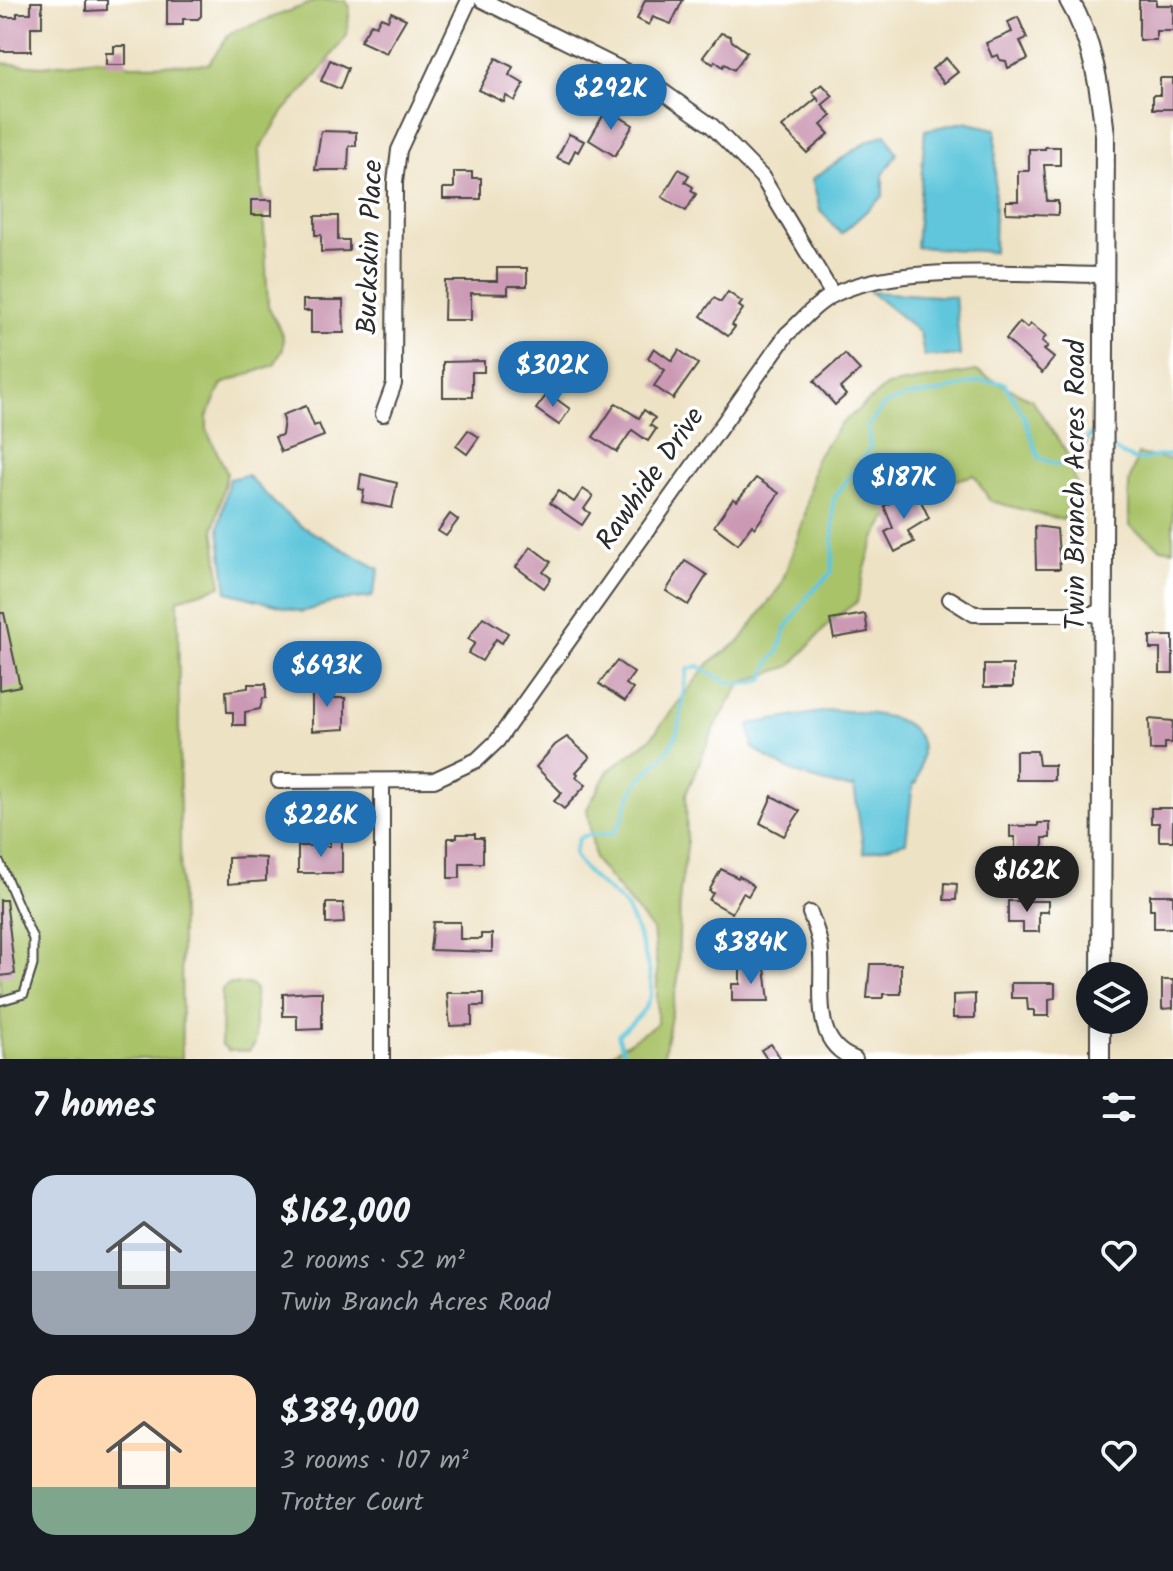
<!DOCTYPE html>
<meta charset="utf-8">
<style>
:root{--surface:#171b24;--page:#20242c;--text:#f1f3f6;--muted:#9ea1a6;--accent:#1f6fb2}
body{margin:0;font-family:Kalam,sans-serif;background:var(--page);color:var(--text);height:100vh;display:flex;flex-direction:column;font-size:30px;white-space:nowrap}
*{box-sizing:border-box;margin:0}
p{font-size:26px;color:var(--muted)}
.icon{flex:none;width:44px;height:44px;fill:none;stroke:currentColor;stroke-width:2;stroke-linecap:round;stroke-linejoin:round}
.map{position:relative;height:1059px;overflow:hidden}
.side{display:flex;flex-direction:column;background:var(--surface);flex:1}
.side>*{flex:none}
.fabs{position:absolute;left:1076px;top:962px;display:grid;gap:16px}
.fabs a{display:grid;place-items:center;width:72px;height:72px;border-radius:50%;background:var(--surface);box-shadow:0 4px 20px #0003;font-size:40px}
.price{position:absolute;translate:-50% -68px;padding:0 18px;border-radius:28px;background:var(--accent);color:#fff;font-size:26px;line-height:52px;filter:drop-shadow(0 2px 4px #0008)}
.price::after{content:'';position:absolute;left:50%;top:48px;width:24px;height:18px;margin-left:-12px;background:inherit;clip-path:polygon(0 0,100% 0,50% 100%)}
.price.selected{background:#222;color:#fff}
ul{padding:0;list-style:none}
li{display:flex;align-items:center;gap:24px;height:200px;padding:0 32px}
li span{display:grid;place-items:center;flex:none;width:224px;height:160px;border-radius:24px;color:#555}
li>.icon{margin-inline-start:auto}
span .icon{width:96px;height:96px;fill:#fffc;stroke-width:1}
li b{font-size:34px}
h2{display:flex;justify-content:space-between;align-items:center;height:96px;padding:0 32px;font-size:34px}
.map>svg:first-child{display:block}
</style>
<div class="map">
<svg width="1173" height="1059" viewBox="0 0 1173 1059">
<rect width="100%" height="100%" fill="#fff"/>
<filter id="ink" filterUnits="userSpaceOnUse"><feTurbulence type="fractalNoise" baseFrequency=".0125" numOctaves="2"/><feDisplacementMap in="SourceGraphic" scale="16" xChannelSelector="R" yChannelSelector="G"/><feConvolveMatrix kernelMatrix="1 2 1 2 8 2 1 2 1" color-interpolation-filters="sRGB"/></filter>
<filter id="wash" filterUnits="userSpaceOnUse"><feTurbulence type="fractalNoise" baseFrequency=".006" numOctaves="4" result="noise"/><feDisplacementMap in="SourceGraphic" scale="32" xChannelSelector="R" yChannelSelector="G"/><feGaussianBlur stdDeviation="1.8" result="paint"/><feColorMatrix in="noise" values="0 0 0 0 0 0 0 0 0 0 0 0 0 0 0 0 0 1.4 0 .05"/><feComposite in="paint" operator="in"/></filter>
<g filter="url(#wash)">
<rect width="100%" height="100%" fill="#eee2c4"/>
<!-- green -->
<g fill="#a9c368" stroke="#6a774a" stroke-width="2">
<path d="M319 0H345L350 7 347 35 319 73 284 111 260 149 268 306 283 336V349L274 365 222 384 207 417V431L227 473 214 528 221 586 178 599 182 1059H0V63L43 66 96 59 132 65 208 64 230 33Z"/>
<path d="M976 371 1032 400 1065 450 1080 495 1063 520 990 501 974 475C953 481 927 486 909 498 873 521 866 564 857 602L832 620 791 666 741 683 714 728 686 794 687 849 680 890 678 979 663 1059H603L657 1024V969L653 931 595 860 587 809 608 771 650 739 709 663 740 641 781 585 804 519 815 460 840 425 887 386Z"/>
<path d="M1138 454 1173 460V550L1161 548 1129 526V482Z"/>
<path d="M228 984H249L255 989V1044L249 1051H229L221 1044 222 989Z"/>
</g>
<!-- water -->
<g fill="#5fc6db" stroke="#457883" stroke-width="2">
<path d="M964 122 996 129 994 252 916 247 925 130Z"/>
<path d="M886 134 897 154 883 175V196L841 234 820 210 812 179 868 141Z"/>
<path d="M870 292 955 297 960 356H924L920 332Z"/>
<path d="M247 475 276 505 301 526 379 569 372 597 337 601 302 612 227 592 219 527 229 479Z"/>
<path d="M834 710C862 713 923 712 922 752 922 762 918 774 916 784L913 783 906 842 864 853 854 786 852 788C814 783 784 770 753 748L749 724Z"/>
</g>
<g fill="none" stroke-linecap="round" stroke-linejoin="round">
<!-- stream -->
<g stroke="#5fc6db" stroke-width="4">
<path d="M1114 449C1146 471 1144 453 1173 455"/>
<path d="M626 1059 618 1035C629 1025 646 1012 650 997 656 980 634 915 622 903 604 885 587 878 574 854L579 838 587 835 612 834C625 821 624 806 633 790 643 772 664 761 673 742 684 720 681 693 688 669L699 666C719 680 738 689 763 680L770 662 779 651 785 630 809 595 831 573 833 552V500L870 448 868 427 884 405 908 396 936 393 980 381 1004 383 1024 416 1039 458 1058 465 1077 457 1091 434 1094 436"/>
</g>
</g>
<g id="blocks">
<!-- building -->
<g fill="#cb99b4">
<path d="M86 0H107V10L86 11Z"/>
<path d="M167 0H201V16L198 19H183V25H167Z"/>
<path d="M645 0H683L671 24 653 17 649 25 637 19Z"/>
<path d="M1139 0H1156V5H1173V31H1156V40H1139Z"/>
<path d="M31 2H42V27H31V51H0V17H17V13H31Z"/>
<path d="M391 12 406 19 386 53 360 41 371 24 376 26 381 17 388 20Z"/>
<path d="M1018 17 1027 38 1020 41 1028 59 1008 68 1006 61 1000 60 998 55 992 57 986 43 1012 32 1008 22Z"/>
<path d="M721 33 730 36 732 41 747 52 734 70 725 64 723 67 715 61 713 64 703 57Z"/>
<path d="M114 46H126V65H106V53H114Z"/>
<path d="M496 58 513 67 509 75 524 84 515 101 506 96 504 102 479 90Z"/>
<path d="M946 58 958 72 944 83 932 69Z"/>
<path d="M330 60 348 68 340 89 321 81Z"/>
<path d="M1160 78H1173V109H1153V95H1160Z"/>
<path d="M822 84 833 96 822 105 832 116 821 125 829 134 807 153 782 127 817 98 820 102 812 92Z"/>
<path d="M607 109 633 125 615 156 589 140Z"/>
<path d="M321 131 356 132V146H349L348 170H315Z"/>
<path d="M569 134 584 141 578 152 575 150 569 163 557 158Z"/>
<path d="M1045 147H1060V165H1044L1047 201H1058V215L1006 213V201H1018V171H1029V149H1045Z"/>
<path d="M679 169 689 175 685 182 693 187 691 191 696 194 686 211 662 197Z"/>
<path d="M454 172H472V178H481V199H443V188H454Z"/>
<rect x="251" y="200" width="21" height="15"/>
<path d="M315 216H338V240H349V251L321 252V235H315Z"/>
<path d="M497 268H527V286H508V294L471 293V320H444L445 281H497Z"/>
<path d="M728 292 742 302 739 306 743 309 732 325 735 327 728 336 701 316 714 298 721 302Z"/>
<path d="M303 300H343L344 333H311V311H303Z"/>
<path d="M1020 322 1027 328 1031 324 1046 336 1042 341 1048 346 1044 350 1054 358 1042 373 1006 339Z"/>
<path d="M654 348 672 361 679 350 698 364 673 399 654 386 665 370 648 358Z"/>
<path d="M845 354 860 370 840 388 846 395 835 405 814 381Z"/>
<path d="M484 361V372H472V397H443V362Z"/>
<path d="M548 393 570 409 559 425 536 409Z"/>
<path d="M616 403 639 418 644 410 655 418 650 425 656 429 648 441 632 430 617 452 593 437Z"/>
<path d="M306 406 314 426 319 424 324 436 281 452 275 437 282 435 284 420 282 415Z"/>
<path d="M468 430 479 437 467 454 456 446Z"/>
<path d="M361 474 397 483 392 508 362 502 364 490 359 489Z"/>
<path d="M756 478 779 493 755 528 752 525 738 544 714 526 733 499 737 501Z"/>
<path d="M583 489 593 496 584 509 590 513 582 525 550 503 558 491 574 502Z"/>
<path d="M919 497 929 518 908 531 914 542 895 552 885 532 893 528 884 506 899 498 902 505Z"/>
<path d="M450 514 458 520 446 536 438 531Z"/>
<path d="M1035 526 1057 529 1060 569H1036Z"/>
<path d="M531 547 551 562 543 572 551 578 544 588 516 567Z"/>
<path d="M685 561 707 575 688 605 666 591Z"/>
<path d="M0 613H4L20 686 0 690Z"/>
<path d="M865 614 868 632 834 638 830 620Z"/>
<path d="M483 617 508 633 502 643 496 639 482 661 468 653 475 643 468 639Z"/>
<path d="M1150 636H1173V673H1160V649H1150Z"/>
<path d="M617 661 634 673 626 684 633 689 625 701 599 684Z"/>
<rect x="984" y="665" width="29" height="22"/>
<path d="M312 682H331V698H345V729L312 731Z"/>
<path d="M248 684H266V698H263L260 709 245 712V725H233V712H227L226 691 248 688Z"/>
<path d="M1149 719 1173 721 1172 743H1165V750H1150Z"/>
<path d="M567 737 590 757 576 772 578 774 576 777 586 785 564 809 554 801 562 793 536 767 555 745Z"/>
<path d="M1016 751H1037L1039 765H1054V780H1016Z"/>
<path d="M772 796 800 811 784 836 760 823Z"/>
<path d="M1151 808H1173V841H1159V823H1151Z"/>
<path d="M1038 823H1050V838H1043V855H1040L1039 869H1015V837H1010V826H1038Z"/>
<path d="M457 834H475V838H483V863H460V878H448V838H457Z"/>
<path d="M330 840H342V873H298V846H330Z"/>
<path d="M247 857 266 858V881L228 884V858Z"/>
<path d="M721 869 738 878 739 876 754 886 748 896 743 893 732 913 709 900 713 893 709 891Z"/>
<path d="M945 883 957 884 956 900H944Z"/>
<path d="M1150 895H1173V928H1154V909H1150Z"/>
<path d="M0 900H6L15 974 0 976Z"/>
<path d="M1008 901H1048V912H1039V932H1023V923H1008Z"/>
<path d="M326 903H343L344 923 326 924Z"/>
<path d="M433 922H460V939H481V934H492V952L430 950Z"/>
<path d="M870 964H901V994H883V998H867Z"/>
<path d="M740 968H765L769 1001H732V984H740Z"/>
<path d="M1162 980H1173V1008L1162 1009Z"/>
<path d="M1011 983H1055V998L1049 999V1016H1034V1010H1028L1027 998H1011Z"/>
<path d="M311 992H322V1029L297 1030V1016H283V994Z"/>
<path d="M447 993H484V1006H472V1025L450 1026Z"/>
<path d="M975 994V1018H953V995Z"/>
<path d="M771 1044 781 1059H767L761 1050Z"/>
</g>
</g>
</g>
<g filter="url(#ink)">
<use href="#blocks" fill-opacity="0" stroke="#484642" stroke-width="2"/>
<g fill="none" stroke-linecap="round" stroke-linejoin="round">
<!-- service casing -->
<g stroke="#484642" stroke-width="11">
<path id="service" d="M0 863 33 939V965L24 994 0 1001"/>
</g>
<!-- minor casing -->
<g stroke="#484642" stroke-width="18">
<g id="minor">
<path d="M482 0 655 86 712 126 762 177 833 295"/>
<path d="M383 414 394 384 395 182 399 150 469 0"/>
<path d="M950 599 974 614H1103"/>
<path d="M279 781 434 780 477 760 497 741 787 334C802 321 817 302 835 294 900 262 1030 275 1105 275"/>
<path d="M810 913C814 923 818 934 820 944 826 981 807 1042 855 1059"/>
<path d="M382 1059V782"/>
</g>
</g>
<!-- tertiary casing -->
<g stroke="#484642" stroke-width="22">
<g id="tertiary">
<path d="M1069 0C1093 40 1100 89 1105 135L1101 976"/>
<path d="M1100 1059V1020"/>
</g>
</g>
<!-- service -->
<use href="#service" stroke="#fff" stroke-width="7"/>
<!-- minor -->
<use href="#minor" stroke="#fff" stroke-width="14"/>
<!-- tertiary -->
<use href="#tertiary" stroke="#fff" stroke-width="18"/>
</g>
</g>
<g text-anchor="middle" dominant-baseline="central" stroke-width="7" stroke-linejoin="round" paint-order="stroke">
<!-- street labels -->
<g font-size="28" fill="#2b2b2b" stroke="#fff">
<text transform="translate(371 247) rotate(-88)">Buckskin Place</text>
<text transform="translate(651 479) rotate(-55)">Rawhide Drive</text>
<text transform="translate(1076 485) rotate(-90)">Twin Branch Acres Road</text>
</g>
</g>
</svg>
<div class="fabs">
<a><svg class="icon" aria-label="layers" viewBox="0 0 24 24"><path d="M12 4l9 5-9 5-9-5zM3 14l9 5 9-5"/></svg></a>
</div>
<b class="price" style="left:611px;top:132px">$292K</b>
<b class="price" style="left:553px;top:409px">$302K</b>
<b class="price" style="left:904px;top:521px">$187K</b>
<b class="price" style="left:327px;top:709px">$693K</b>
<b class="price" style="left:321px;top:859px">$226K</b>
<b class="price selected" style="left:1027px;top:914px">$162K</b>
<b class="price" style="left:751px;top:986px">$384K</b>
</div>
<section class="side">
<h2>7 homes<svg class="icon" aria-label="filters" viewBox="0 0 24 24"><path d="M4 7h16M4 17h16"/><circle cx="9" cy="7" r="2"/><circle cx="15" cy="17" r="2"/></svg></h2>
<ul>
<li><span style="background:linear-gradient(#c9d6e8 60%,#9aa5b1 0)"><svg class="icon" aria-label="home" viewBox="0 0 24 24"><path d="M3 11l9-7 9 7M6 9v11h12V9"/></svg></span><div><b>$162,000</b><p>2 rooms · 52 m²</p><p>Twin Branch Acres Road</p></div><svg class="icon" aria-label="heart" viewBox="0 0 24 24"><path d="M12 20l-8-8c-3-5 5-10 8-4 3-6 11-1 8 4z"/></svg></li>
<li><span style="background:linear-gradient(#ffd9b3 70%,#7fa58c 0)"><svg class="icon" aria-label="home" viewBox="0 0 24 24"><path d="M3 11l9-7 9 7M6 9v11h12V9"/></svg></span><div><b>$384,000</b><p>3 rooms · 107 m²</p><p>Trotter Court</p></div><svg class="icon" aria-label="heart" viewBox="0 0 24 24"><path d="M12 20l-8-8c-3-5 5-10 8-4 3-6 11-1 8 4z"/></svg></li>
</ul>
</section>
